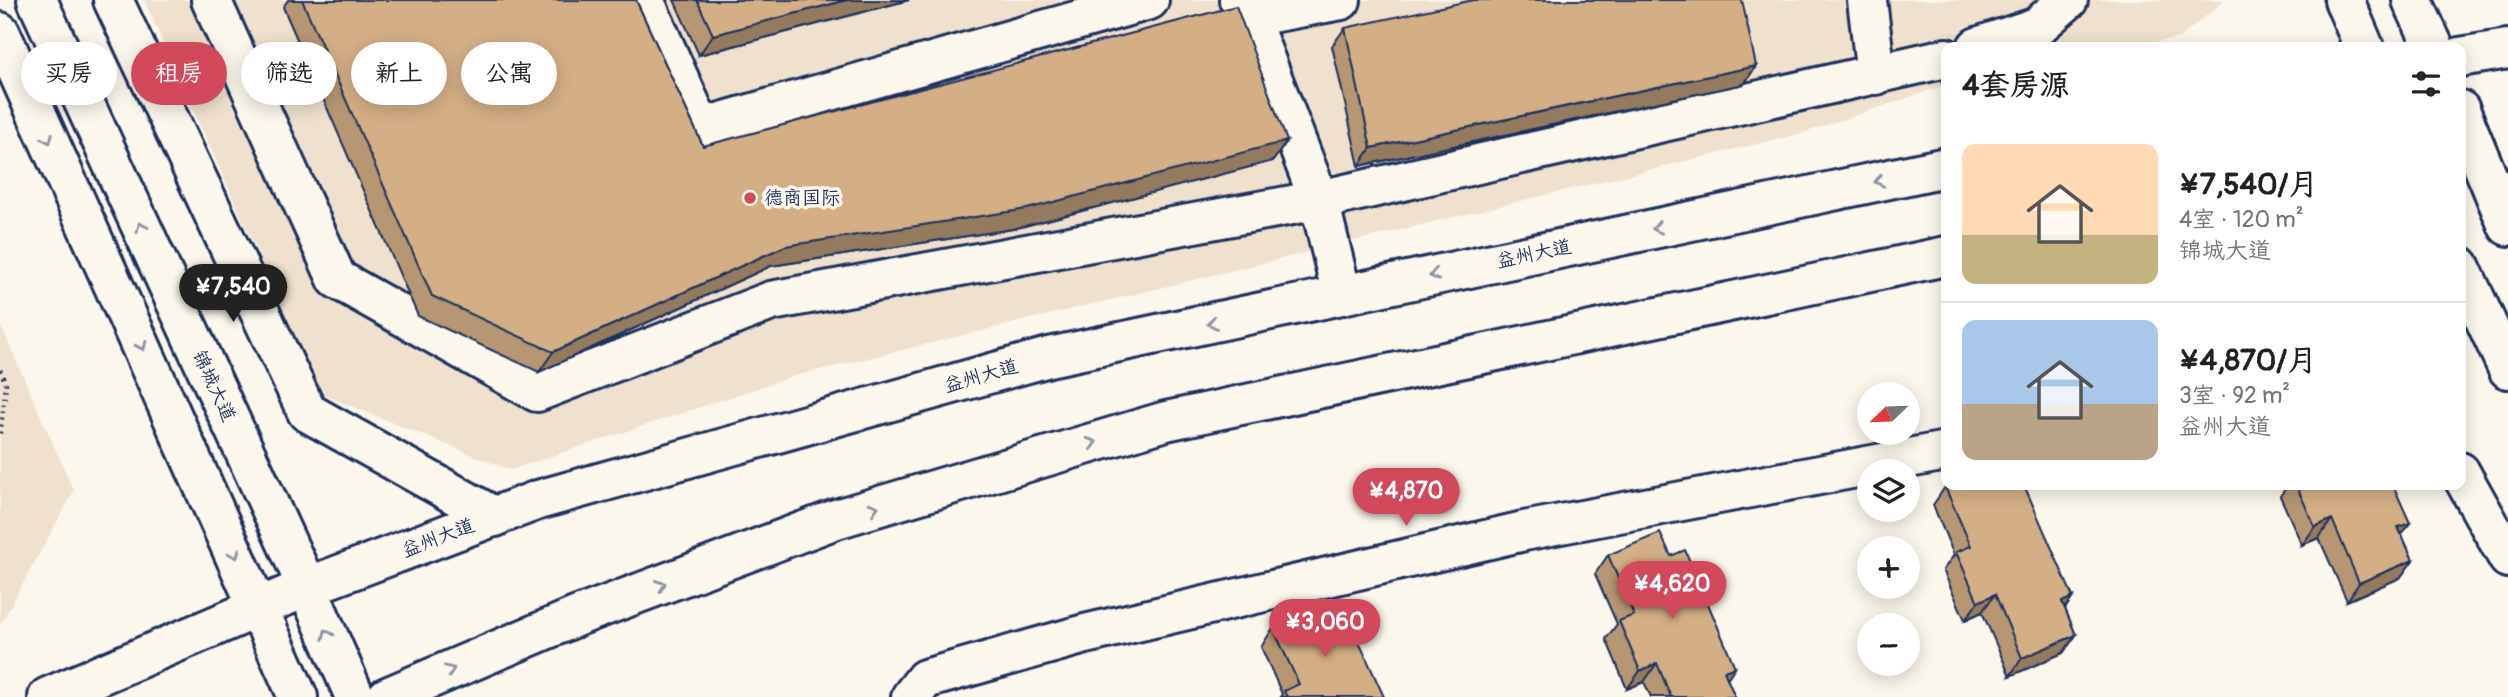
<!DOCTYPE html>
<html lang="zh">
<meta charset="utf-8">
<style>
:root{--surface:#fff;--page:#f2f2f2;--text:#222;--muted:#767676;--line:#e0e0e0;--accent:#d1495b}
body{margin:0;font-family:Pangolin,"LXGW WenKai TC",sans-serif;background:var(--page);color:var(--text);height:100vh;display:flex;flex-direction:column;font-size:26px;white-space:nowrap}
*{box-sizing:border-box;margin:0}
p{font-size:23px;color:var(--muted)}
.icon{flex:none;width:38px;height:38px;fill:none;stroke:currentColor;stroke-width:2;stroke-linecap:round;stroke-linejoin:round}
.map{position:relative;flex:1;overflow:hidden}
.side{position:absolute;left:1941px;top:42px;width:525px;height:448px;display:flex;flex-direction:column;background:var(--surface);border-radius:14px;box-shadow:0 4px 18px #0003}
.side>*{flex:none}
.top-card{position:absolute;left:21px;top:42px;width:665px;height:63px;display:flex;gap:14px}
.needle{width:46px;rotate:247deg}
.controls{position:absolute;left:1857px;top:382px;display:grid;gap:14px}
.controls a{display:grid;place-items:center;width:63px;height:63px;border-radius:50%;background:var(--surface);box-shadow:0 4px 18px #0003;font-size:35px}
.price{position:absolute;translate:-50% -60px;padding:0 16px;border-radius:24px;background:var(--accent);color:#fff;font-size:23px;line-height:46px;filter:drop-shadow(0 2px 4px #0008)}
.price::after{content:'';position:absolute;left:50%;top:42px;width:21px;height:16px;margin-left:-10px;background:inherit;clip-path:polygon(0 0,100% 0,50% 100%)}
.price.on{background:#222;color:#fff}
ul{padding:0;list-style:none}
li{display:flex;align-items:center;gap:21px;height:175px;padding:0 21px}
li+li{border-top:2px solid var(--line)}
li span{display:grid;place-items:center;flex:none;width:196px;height:140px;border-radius:14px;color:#555}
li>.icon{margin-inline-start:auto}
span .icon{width:84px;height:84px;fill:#fffc;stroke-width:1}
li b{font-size:30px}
h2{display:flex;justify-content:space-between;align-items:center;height:84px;padding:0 21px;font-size:30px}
.chip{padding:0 24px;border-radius:32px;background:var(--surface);box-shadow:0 4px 18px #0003;font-size:24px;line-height:63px}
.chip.on{background:var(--accent);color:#fff}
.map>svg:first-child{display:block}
</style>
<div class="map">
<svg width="2508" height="697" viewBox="0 0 2508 697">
<rect width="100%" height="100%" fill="#fbf7ec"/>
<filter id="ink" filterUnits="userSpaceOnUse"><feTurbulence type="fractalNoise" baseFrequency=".0143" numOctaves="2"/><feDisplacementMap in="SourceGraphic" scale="14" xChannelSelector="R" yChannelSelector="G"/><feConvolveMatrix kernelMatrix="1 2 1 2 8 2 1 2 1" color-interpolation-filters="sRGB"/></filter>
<g filter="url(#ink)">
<!-- built -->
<g fill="#efe1cd">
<path d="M144 0H2225L2179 38 2128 47H1946V85L1803 133 794 376 510 470 321 394Z"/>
<path d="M0 324 74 491 0 625Z"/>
</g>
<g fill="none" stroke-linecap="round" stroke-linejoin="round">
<!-- minor casing -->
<g stroke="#1b2f5e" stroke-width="44">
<g id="minor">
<path d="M113 0 307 412 495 517"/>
<path d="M211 0 337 279 537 392 771 301 1319 200 1946 58"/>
<path d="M644 0 701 128 1149 0"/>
<path d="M1239 0 1249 17 1319 200 1342 295"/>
<path d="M1867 0 1876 75"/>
<path d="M1249 17 1341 0"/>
<path d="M1977 47 2037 27 2068 0"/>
<path d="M2460 472 2508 558"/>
<path d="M911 697 925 679 1085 634 1524 531 1946 451"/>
</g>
</g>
<!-- major casing -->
<g stroke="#1b2f5e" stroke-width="44">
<g id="major">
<path d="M37 0 307 587 355 697"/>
<path d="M2344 0 2364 47"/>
<path d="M2412 0 2434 47"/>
<path d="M0 32 298 697"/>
<path d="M2460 57 2508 49"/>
<path d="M2460 110 2508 226"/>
<path d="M2460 266 2508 369"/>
<path d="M48 697 307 587 538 500 1049 357 1946 167"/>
<path d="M387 697 578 616 836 519 1166 421 1946 256"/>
</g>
</g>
<!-- path -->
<path stroke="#1b2f5e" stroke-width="4.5" stroke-dasharray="2 5" stroke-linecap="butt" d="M0 370 6 384 0 437"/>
<!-- minor -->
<use href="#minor" stroke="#fbf7ec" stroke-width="38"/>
<!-- major -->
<use href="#major" stroke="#fbf7ec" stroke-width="38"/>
</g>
<!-- wall -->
<g fill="#b69673" stroke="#1b2f5e" stroke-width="2">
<path d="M288 0H636L703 146 1287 141 1273 161 1013 229 771 266 539 372 418 316 283 7Z"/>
<path d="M674 0H909L699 55Z"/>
<path d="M1345 28 1756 66 1744 84 1359 166 1332 46Z"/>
<path d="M2288 485H2393L2402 535 2413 560 2400 578 2347 601 2319 538 2302 545 2280 496Z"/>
<path d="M1945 487 2073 597 2065 609 2076 635 2063 653 2010 676 1982 612 1965 620 1943 570 1954 555 1933 505Z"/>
<path d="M1608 555 1671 556 1735 697H1651L1644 682 1627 689 1606 639 1617 624 1595 574Z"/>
<path d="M1273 628 1340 640 1384 697H1280L1282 694 1261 647Z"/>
</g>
<!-- shaded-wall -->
<g fill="#947a5e" stroke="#1b2f5e" stroke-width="2">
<path d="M847 0H909L699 55 713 35Z"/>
<path d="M1756 66 1744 84 1359 166 1371 148Z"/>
<path d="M1287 141 1273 161 1013 229 771 266 539 372 553 352 785 246Z"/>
<path d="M2332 519 2319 538 2302 545 2315 527Z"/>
<path d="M2410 523 2397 541 2398 527Z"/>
<path d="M2413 560 2400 578 2347 601 2359 583Z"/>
<path d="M1995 594 1982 612 1965 620 1978 602Z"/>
<path d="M2073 597 2060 615 2062 602Z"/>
<path d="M2076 635 2063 653 2010 676 2022 658Z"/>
<path d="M1657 663 1644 682 1627 689 1640 671Z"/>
<path d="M1735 667 1723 685 1724 671Z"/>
</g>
<!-- building -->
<g fill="#d4af86" stroke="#1b2f5e" stroke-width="2">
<path d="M302 0H636L703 146 1236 6 1287 141 1027 209 785 246 553 352 432 296Z"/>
<path d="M697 0H847L713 35Z"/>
<path d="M1473 0H1742L1756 66 1371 148 1345 28Z"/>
<path d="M1950 485H2007L2008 487 2014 485H2024L2073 597 2062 602 2076 635 2022 658 1995 594 1978 602 1956 552 1971 546 1945 487Z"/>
<path d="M2296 485H2393L2410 523 2398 527 2413 560 2359 583 2332 519 2315 527Z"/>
<path d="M1660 533 1671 556 1685 550 1735 667 1724 671 1735 697H1671L1657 663 1640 671 1619 621 1634 615 1608 555Z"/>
<path d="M1324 605 1340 640 1355 633 1384 697H1287L1284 691 1299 684 1273 628Z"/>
</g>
<!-- one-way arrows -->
<defs><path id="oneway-chevron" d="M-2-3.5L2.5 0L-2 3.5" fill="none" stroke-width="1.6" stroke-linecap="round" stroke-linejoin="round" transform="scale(1.75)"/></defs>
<g stroke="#8b93a5">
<use href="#oneway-chevron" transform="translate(48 139) rotate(66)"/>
<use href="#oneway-chevron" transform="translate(1879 181) rotate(168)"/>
<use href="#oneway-chevron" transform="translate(141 227) rotate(-115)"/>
<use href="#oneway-chevron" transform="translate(1657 228) rotate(168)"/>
<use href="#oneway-chevron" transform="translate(1434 275) rotate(168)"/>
<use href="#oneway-chevron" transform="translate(1212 323) rotate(168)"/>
<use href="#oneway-chevron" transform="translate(142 346) rotate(66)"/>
<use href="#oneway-chevron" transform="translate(1092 443) rotate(-17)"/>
<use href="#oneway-chevron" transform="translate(874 508) rotate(-17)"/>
<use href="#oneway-chevron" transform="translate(235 554) rotate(66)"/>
<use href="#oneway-chevron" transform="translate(661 585) rotate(-21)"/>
<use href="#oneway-chevron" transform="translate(327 634) rotate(-114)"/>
<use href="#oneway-chevron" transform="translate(450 670) rotate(-23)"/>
</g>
</g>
<!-- markers -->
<circle fill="#d1495b" stroke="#fbf7ec" stroke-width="2.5" cx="750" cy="198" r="7"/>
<g text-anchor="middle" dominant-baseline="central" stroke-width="7" stroke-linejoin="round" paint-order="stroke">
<!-- poi labels -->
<g font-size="19" fill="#1b2f5e" stroke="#fbf7ec" text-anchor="start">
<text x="764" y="198">德商国际</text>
</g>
<!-- street labels -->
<g font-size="19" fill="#1b2f5e" stroke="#fbf7ec">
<text transform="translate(1534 254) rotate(-12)">益州大道</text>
<text transform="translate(981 376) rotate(-16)">益州大道</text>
<text transform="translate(214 386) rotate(65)">锦城大道</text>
<text transform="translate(438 538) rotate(-21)">益州大道</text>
</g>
</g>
</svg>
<div class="controls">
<a><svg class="needle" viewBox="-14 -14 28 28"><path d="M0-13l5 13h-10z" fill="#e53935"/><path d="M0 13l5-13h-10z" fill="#767676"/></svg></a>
<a><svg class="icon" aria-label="layers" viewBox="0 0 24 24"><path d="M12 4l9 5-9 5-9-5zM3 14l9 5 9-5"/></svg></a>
<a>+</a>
<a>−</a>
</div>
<b class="price on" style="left:233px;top:324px">¥7,540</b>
<b class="price" style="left:1406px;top:528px">¥4,870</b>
<b class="price" style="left:1672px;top:621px">¥4,620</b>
<b class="price" style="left:1325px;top:659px">¥3,060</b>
<div class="top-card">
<a class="chip">买房</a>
<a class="chip on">租房</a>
<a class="chip">筛选</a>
<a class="chip">新上</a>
<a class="chip">公寓</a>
</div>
<section class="side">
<h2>4套房源<svg class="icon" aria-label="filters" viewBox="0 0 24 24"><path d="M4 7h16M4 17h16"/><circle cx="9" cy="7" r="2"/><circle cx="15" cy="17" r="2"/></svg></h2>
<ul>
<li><span style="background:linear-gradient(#ffd9b3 65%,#c2b280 0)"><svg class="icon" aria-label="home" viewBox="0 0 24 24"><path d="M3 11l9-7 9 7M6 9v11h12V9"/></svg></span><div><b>¥7,540/月</b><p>4室 · 120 m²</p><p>锦城大道</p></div></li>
<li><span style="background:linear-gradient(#a9c7e8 60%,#b9a48a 0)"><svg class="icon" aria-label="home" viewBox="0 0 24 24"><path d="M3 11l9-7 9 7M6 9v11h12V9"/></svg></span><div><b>¥4,870/月</b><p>3室 · 92 m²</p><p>益州大道</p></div></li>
</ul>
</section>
</div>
